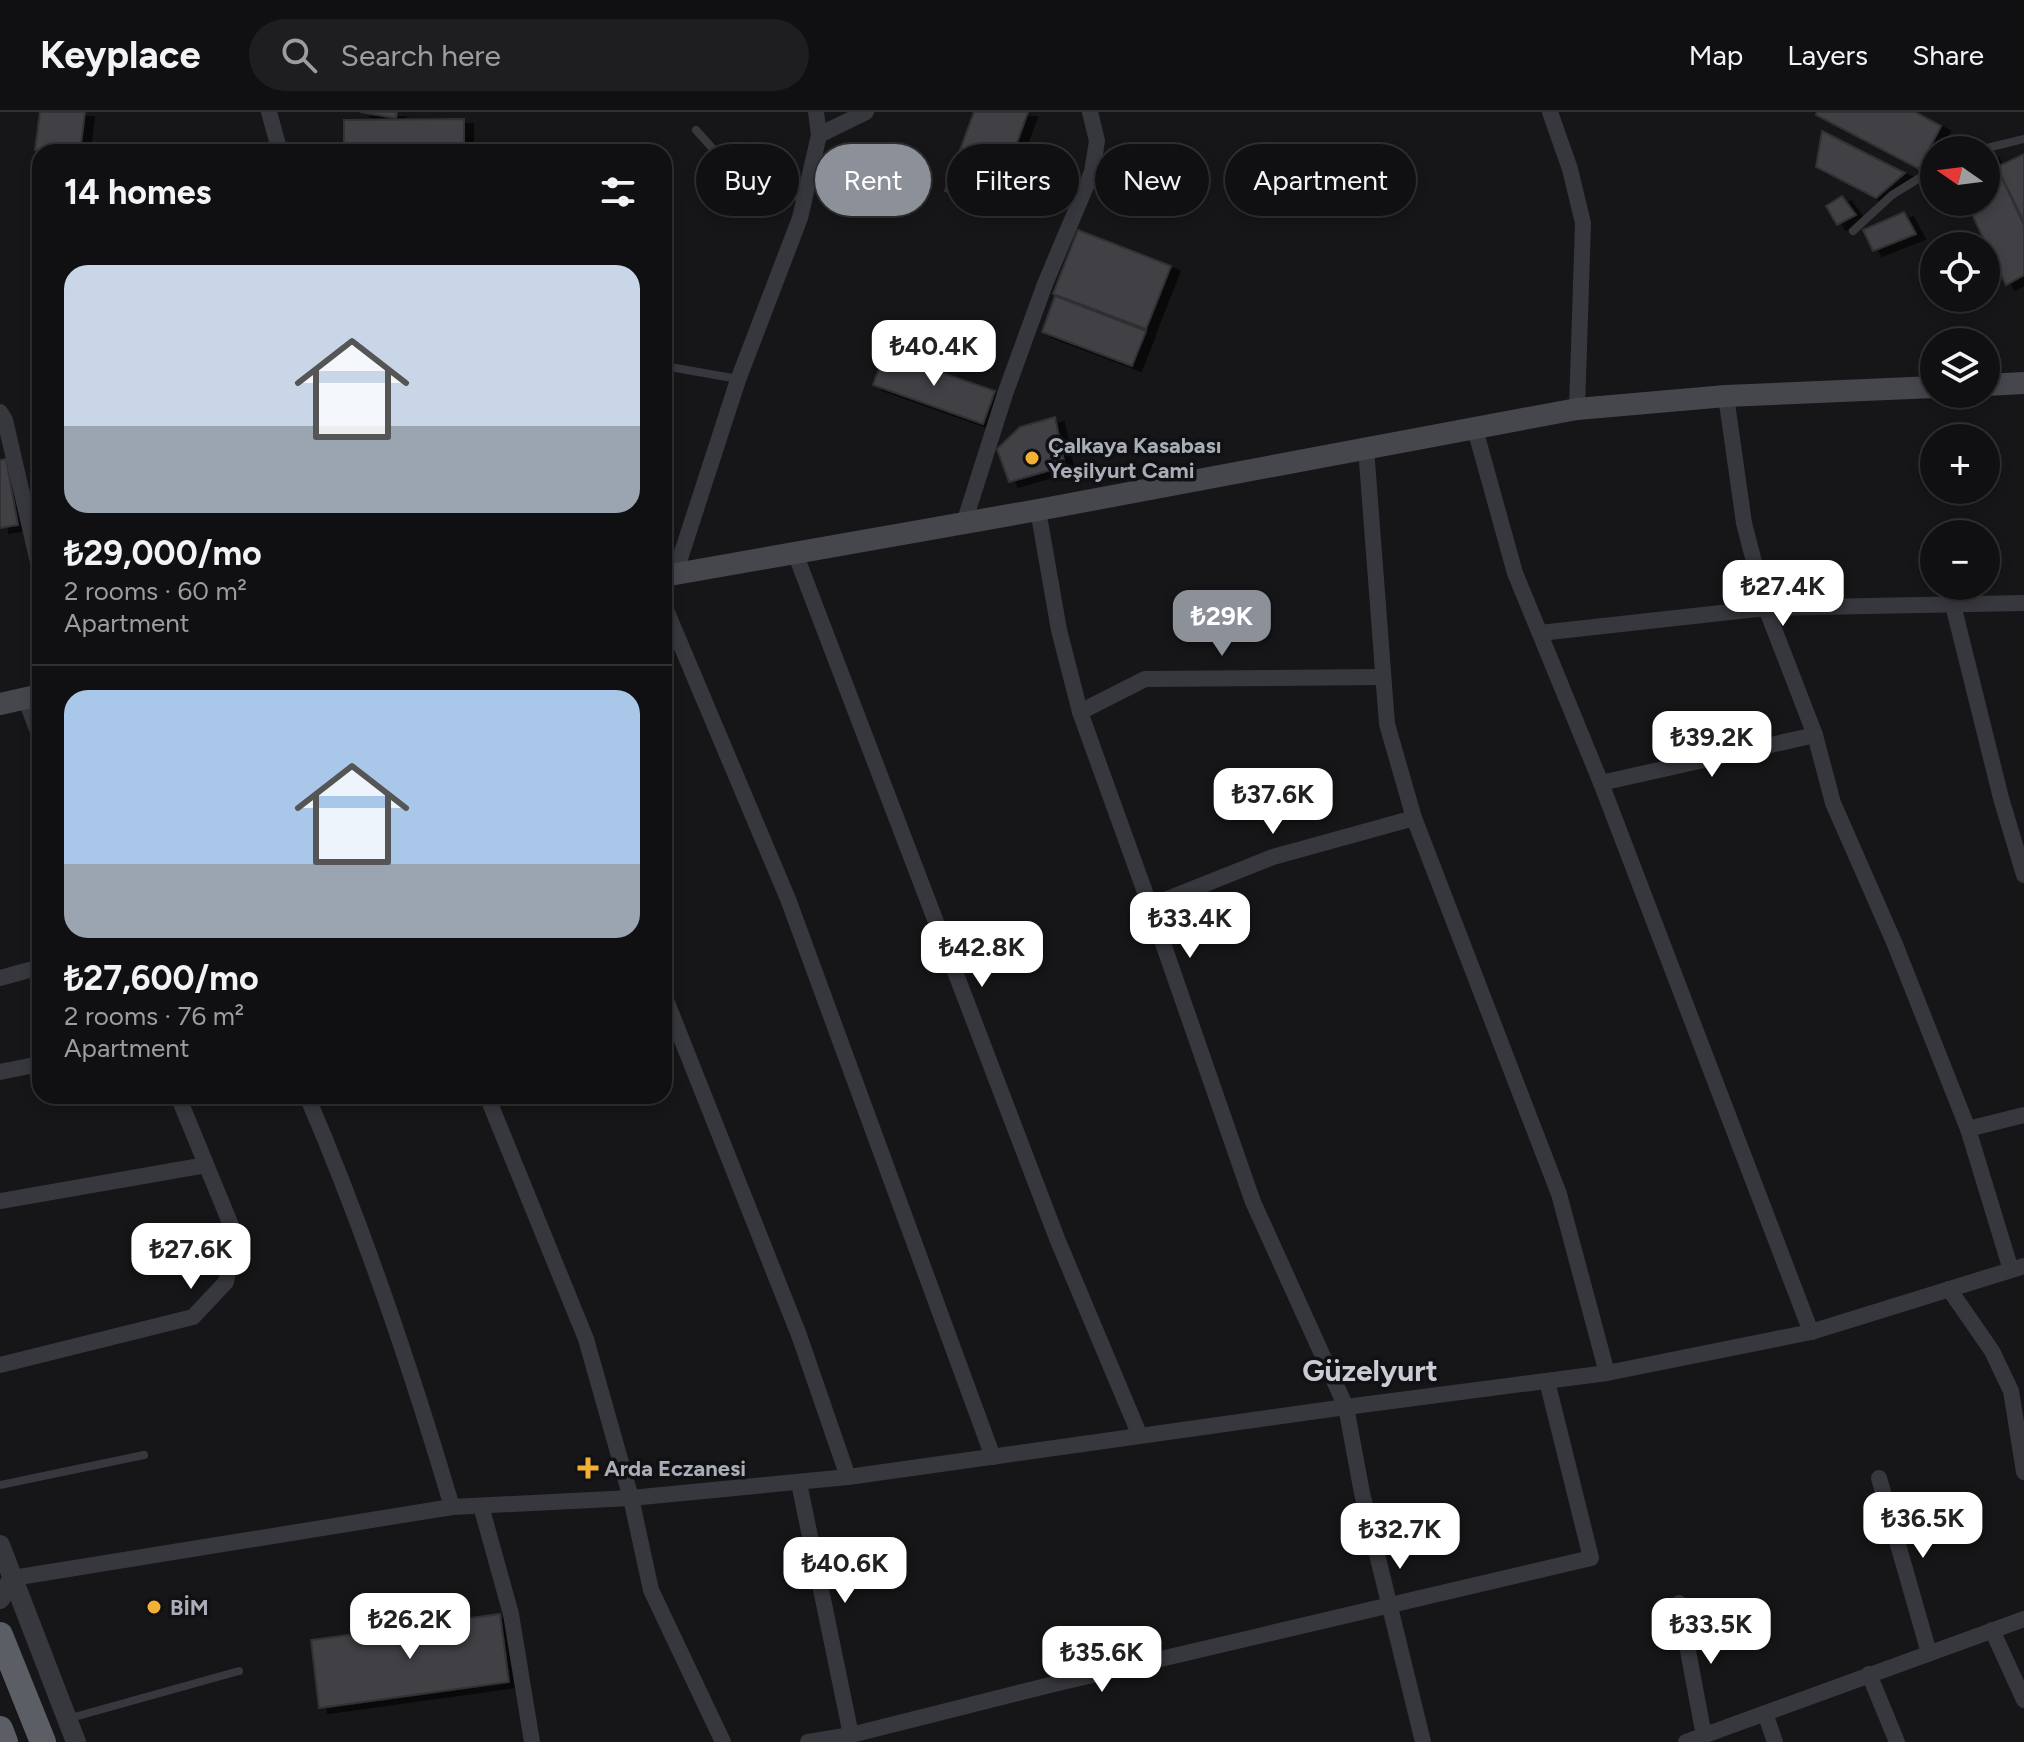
<!DOCTYPE html>
<meta charset="utf-8">
<style>
:root{--surface:#101012;--page:#1e1e20;--text:#f1f3f6;--muted:#9c9d9f;--line:#303032;--accent:#8c9099}
body{margin:0;font-family:Figtree,sans-serif;background:var(--page);color:var(--text);height:100vh;display:flex;flex-direction:column;font-size:30px;white-space:nowrap}
*{box-sizing:border-box;margin:0}
p{font-size:26px;color:var(--muted)}
.icon{flex:none;width:44px;height:44px;fill:none;stroke:currentColor;stroke-width:2;stroke-linecap:round;stroke-linejoin:round}
.map{position:relative;flex:1;overflow:hidden}
.details{position:absolute;left:32px;top:32px;width:640px;height:960px;display:flex;flex-direction:column;background:var(--surface);border-radius:24px;box-shadow:0 4px 12px #0003,0 0 0 2px var(--line)}
.details>*{flex:none}
.banner{position:absolute;left:696px;top:32px;width:760px;height:72px;display:flex;gap:16px}
.needle{width:52px;rotate:284deg}
.controls{position:absolute;left:1920px;top:24px;display:grid;gap:16px}
.controls a{display:grid;place-items:center;width:80px;height:80px;border-radius:50%;background:var(--surface);box-shadow:0 4px 12px #0003,0 0 0 2px var(--line);font-size:40px}
.price{position:absolute;translate:-50% -68px;padding:0 18px;border-radius:16px;background:#fff;color:#222;font-size:26px;line-height:52px;filter:drop-shadow(0 2px 4px #0008)}
.price::after{content:'';position:absolute;left:50%;top:48px;width:24px;height:18px;margin-left:-12px;background:inherit;clip-path:polygon(0 0,100% 0,50% 100%)}
.price.on{background:var(--accent);color:#fff}
ul{padding:0;list-style:none}
li{display:grid;align-content:center;gap:16px;height:424px;padding:0 32px}
li+li{border-top:2px solid var(--line)}
li span{display:grid;place-items:center;height:248px;border-radius:24px;color:#555}
li>.icon{margin-inline-start:auto}
span .icon{width:144px;height:144px;fill:#fffc;stroke-width:1}
li b{font-size:34px}
h2{display:flex;justify-content:space-between;align-items:center;height:96px;padding:0 32px;font-size:34px}
.tag{padding:0 28px;border-radius:36px;background:var(--surface);box-shadow:0 4px 12px #0003,0 0 0 2px var(--line);font-size:28px;line-height:72px}
.tag.on{background:var(--accent);color:#fff}
header{display:flex;align-items:center;gap:48px;box-sizing:border-box;height:112px;padding:0 40px;background:var(--surface);border-bottom:2px solid var(--line)}
header strong{font-size:38px}
nav{display:flex;gap:44px;margin-inline-start:auto;font-size:28px}
.search{width:560px;height:72px;background:var(--page);display:flex;align-items:center;gap:20px;box-sizing:border-box;padding:0 28px;border-radius:44px;color:var(--muted);font-size:30px}
.map>svg:first-child{display:block}
</style>
<header>
<strong>Keyplace</strong>
<div class="search"><svg class="icon" aria-label="search" viewBox="0 0 24 24"><circle cx="10" cy="10" r="6"/><path d="M15 15l6 6"/></svg>Search here</div>
<nav><a>Map</a><a>Layers</a><a>Share</a></nav>
</header>
<div class="map">
<svg width="2024" height="1630" viewBox="0 0 2024 1630">
<defs>
<filter id="shadow"><feDropShadow dx="9" dy="5" stdDeviation="0" flood-color="#0009"/></filter>
</defs>
<rect width="100%" height="100%" fill="#161618"/>
<!-- building -->
<g fill="#404145" stroke="#303034" stroke-width="2" filter="url(#shadow)">
<path d="M40 0H85L80 40 35 38Z"/>
<path d="M360 0H397L396 6Z"/>
<path d="M974 0H1028L993 97 945 79Z"/>
<path d="M1817 0H1915L1941 14 1919 57 1816 3Z"/>
<path d="M464 7V40H344V8Z"/>
<path d="M1822 19 1905 61 1876 86 1816 55Z"/>
<path d="M1990 41 2024 113V163L2006 173 1966 90H1986V43Z"/>
<path d="M2024 42V110L1997 55Z"/>
<path d="M1842 84 1856 103 1837 113 1826 94Z"/>
<path d="M1904 100 1916 122 1873 139 1863 118Z"/>
<path d="M1078 118 1171 154 1146 217 1053 182Z"/>
<path d="M1055 184 1146 219 1132 254 1042 220Z"/>
<path d="M885 241 995 279 983 312 873 273Z"/>
<path d="M1055 305 1065 354 1009 370 997 337 1020 315Z"/>
<path d="M6 347 18 413 0 416V348Z"/>
<path d="M500 1502 509 1570 319 1596 311 1528Z"/>
</g>
<g fill="none" stroke-linecap="round" stroke-linejoin="round">
<!-- service -->
<g stroke="#37383d" stroke-width="8">
<path d="M696 18 722 47 804 88"/>
<path d="M1979 38 2024 27"/>
<path d="M1853 119 1892 83 1934 57"/>
<path d="M664 254 738 267"/>
<path d="M0 1373 144 1343"/>
<path d="M67 1607 239 1559"/>
</g>
<!-- minor -->
<g stroke="#37383d" stroke-width="16">
<path d="M269 0 280 40"/>
<path d="M1550 0 1570 57 1583 111 1577 297"/>
<path d="M819 23 866 0"/>
<path d="M38 94H40"/>
<path d="M1726 284 1744 411 1766 496 1815 623 1833 691 1894 830 1968 1017 2011 1158"/>
<path d="M0 300 5 308 40 459"/>
<path d="M1475 317 1515 461 1601 671 1811 1220"/>
<path d="M1366 336 1387 612 1414 706 1559 1082 1607 1261"/>
<path d="M1038 398 1059 518 1080 600 1150 794 1253 1090 1346 1295 1362 1381 1423 1630"/>
<path d="M964 411 1005 282 1045 172 1092 60 1097 29 1090 0"/>
<path d="M795 441 1058 1129 1140 1324"/>
<path d="M675 462 738 268 800 106 819 23 816 0"/>
<path d="M664 493 788 787 993 1345"/>
<path d="M1953 493 2001 686 2024 763"/>
<path d="M1540 521 1766 496 2024 491"/>
<path d="M25 586 40 625"/>
<path d="M1080 600 1145 567 1382 565"/>
<path d="M1601 671 1815 623"/>
<path d="M1150 794 1273 745 1414 706"/>
<path d="M0 866 40 855"/>
<path d="M664 883 799 1223 848 1365"/>
<path d="M0 960 40 952"/>
<path d="M307 984C364 1117 411 1256 452 1395"/>
<path d="M487 984 586 1227 631 1386 651 1478 723 1630"/>
<path d="M1968 1017 2024 1003"/>
<path d="M0 1089 206 1053"/>
<path d="M1949 1177 1992 1239 2011 1279 2024 1360"/>
<path d="M0 1253 193 1205 226 1170 235 1123 178 984"/>
<path d="M1879 1366 1929 1541"/>
<path d="M799 1371 851 1623"/>
<path d="M481 1394 511 1502 532 1630"/>
<path d="M13 1466 452 1395 631 1386 848 1365 1346 1295 1607 1261 1811 1220 2024 1154"/>
<path d="M1679 1491 1704 1624"/>
<path d="M1992 1518 2024 1588"/>
<path d="M1869 1562 1897 1630"/>
<path d="M1765 1601 1775 1630"/>
<path d="M808 1630 851 1623 1054 1572 1591 1446 1547 1269"/>
<path d="M1686 1630 2024 1507"/>
</g>
<!-- tertiary -->
<g stroke="#37383d" stroke-width="20">
<path d="M0 1433 76 1630"/>
<path d="M0 1487 13 1466"/>
</g>
<!-- secondary -->
<g stroke="#45474d" stroke-width="22">
<path d="M1986 273 2024 271"/>
<path d="M664 464 1038 398 1577 297 1726 284 1934 275"/>
<path d="M0 592 40 583"/>
</g>
<!-- trunk -->
<g stroke="#5b5e65" stroke-width="26">
<path d="M0 1523 43 1630"/>
<path d="M0 1617 5 1630"/>
</g>
</g>
<!-- markers -->
<g fill="#f2b134" stroke="#111113" stroke-width="3">
<circle cx="1032" cy="346" r="8"/>
<path d="M584 1344h8v8h8v8h-8v8h-8v-8h-8v-8h8z"/>
<circle cx="154" cy="1495" r="8"/>
</g>
<g text-anchor="middle" dominant-baseline="central" stroke-width="7" stroke-linejoin="round" paint-order="stroke">
<!-- poi labels -->
<g font-size="22" font-weight="bold" fill="#a8adb8" stroke="#111113" text-anchor="start">
<text x="1048" y="333">Çalkaya Kasabası<tspan x="1048" dy="25">Yeşilyurt Cami</tspan></text>
<text x="604" y="1356">Arda Eczanesi</text>
<text x="170" y="1495">BİM</text>
</g>
<!-- district labels -->
<g font-size="30" font-weight="bold" fill="#c9ccd4" stroke="#111113">
<text x="1370" y="1258">Güzelyurt</text>
</g>
</g>
</svg>
<div class="controls">
<a><svg class="needle" viewBox="-14 -14 28 28"><path d="M0-13l5 13h-10z" fill="#e53935"/><path d="M0 13l5-13h-10z" fill="#9c9d9f"/></svg></a>
<a><svg class="icon" aria-label="locate" viewBox="0 0 24 24"><circle cx="12" cy="12" r="6"/><path d="M12 2v4M12 18v4M2 12h4M18 12h4"/></svg></a>
<a><svg class="icon" aria-label="layers" viewBox="0 0 24 24"><path d="M12 4l9 5-9 5-9-5zM3 14l9 5 9-5"/></svg></a>
<a>+</a>
<a>−</a>
</div>
<b class="price" style="left:934px;top:276px">₺40.4K</b>
<b class="price" style="left:1783px;top:516px">₺27.4K</b>
<b class="price on" style="left:1222px;top:546px">₺29K</b>
<b class="price" style="left:1712px;top:667px">₺39.2K</b>
<b class="price" style="left:1273px;top:724px">₺37.6K</b>
<b class="price" style="left:1190px;top:848px">₺33.4K</b>
<b class="price" style="left:982px;top:877px">₺42.8K</b>
<b class="price" style="left:191px;top:1179px">₺27.6K</b>
<b class="price" style="left:1923px;top:1448px">₺36.5K</b>
<b class="price" style="left:1400px;top:1459px">₺32.7K</b>
<b class="price" style="left:845px;top:1493px">₺40.6K</b>
<b class="price" style="left:410px;top:1549px">₺26.2K</b>
<b class="price" style="left:1711px;top:1554px">₺33.5K</b>
<b class="price" style="left:1102px;top:1582px">₺35.6K</b>
<div class="banner">
<a class="tag">Buy</a>
<a class="tag on">Rent</a>
<a class="tag">Filters</a>
<a class="tag">New</a>
<a class="tag">Apartment</a>
</div>
<section class="details">
<h2>14 homes<svg class="icon" aria-label="filters" viewBox="0 0 24 24"><path d="M4 7h16M4 17h16"/><circle cx="9" cy="7" r="2"/><circle cx="15" cy="17" r="2"/></svg></h2>
<ul>
<li><span style="background:linear-gradient(#c9d6e8 65%,#9aa5b1 0)"><svg class="icon" aria-label="home" viewBox="0 0 24 24"><path d="M3 11l9-7 9 7M6 9v11h12V9"/></svg></span><div><b>₺29,000/mo</b><p>2 rooms · 60 m²</p><p>Apartment</p></div></li>
<li><span style="background:linear-gradient(#a9c7e8 70%,#9aa5b1 0)"><svg class="icon" aria-label="home" viewBox="0 0 24 24"><path d="M3 11l9-7 9 7M6 9v11h12V9"/></svg></span><div><b>₺27,600/mo</b><p>2 rooms · 76 m²</p><p>Apartment</p></div></li>
</ul>
</section>
</div>
